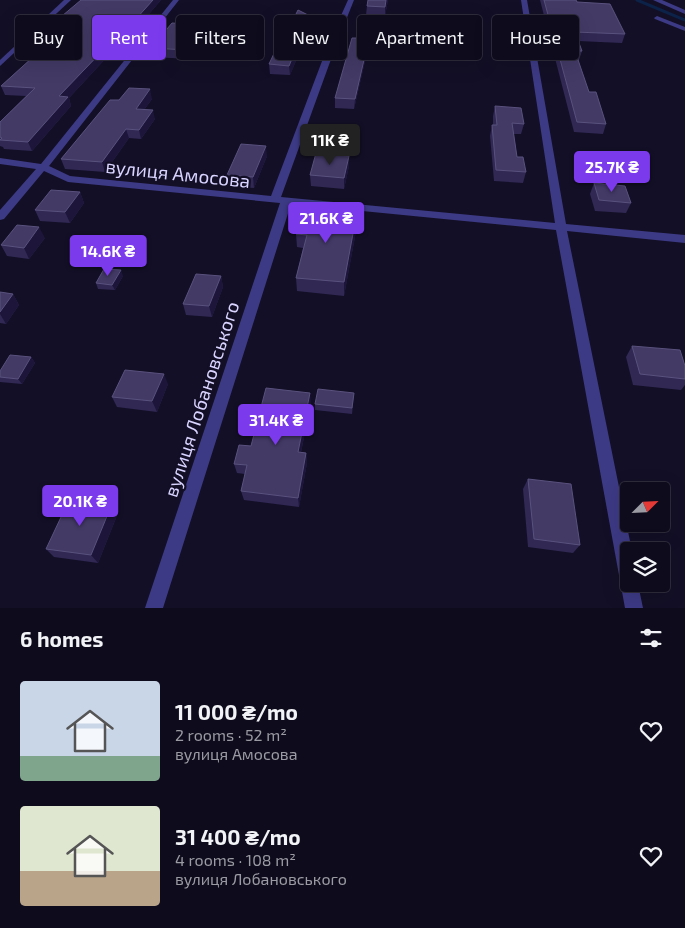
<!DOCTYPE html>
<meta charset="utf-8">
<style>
:root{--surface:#0e0b1c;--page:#1c1929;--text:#f1f3f6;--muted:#9b9ba3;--line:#2e2b3b;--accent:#7c3aed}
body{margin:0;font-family:"Exo 2",sans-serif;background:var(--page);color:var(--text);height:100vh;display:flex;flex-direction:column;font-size:19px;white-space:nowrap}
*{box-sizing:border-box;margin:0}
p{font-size:16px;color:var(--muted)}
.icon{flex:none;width:28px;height:28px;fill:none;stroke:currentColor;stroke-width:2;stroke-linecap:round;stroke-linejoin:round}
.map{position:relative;height:608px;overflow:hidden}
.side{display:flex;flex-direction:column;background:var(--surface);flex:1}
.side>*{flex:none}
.top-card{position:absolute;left:15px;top:15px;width:655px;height:45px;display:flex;gap:10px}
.needle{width:32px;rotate:66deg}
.tools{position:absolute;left:620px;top:482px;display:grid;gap:10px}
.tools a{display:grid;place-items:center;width:50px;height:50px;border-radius:5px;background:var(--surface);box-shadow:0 5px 20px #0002,0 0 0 1px var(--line);font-size:25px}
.price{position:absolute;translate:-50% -42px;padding:0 11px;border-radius:5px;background:var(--accent);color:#fff;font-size:16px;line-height:32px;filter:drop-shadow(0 1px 2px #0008)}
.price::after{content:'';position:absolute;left:50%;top:30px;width:15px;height:11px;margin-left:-8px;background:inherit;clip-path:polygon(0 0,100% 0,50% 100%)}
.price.on{background:#222;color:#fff}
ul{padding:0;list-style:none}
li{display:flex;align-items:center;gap:15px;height:125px;padding:0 20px}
li span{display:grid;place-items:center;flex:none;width:140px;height:100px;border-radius:5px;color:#555}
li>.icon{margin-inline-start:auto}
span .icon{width:60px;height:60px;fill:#fffc;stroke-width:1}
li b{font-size:21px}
h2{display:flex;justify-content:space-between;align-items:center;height:60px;padding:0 20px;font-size:21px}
.tag{padding:0 18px;border-radius:5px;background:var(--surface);box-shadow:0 5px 20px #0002,0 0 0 1px var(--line);font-size:18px;line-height:45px}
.tag.on{background:var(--accent);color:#fff}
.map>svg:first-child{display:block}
</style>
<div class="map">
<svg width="685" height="608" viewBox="0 0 685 608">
<rect width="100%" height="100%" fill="#130f26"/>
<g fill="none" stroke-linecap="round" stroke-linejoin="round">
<!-- stream -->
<path stroke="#0c2248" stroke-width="3" d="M637 0 685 20"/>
<!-- minor -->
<g fill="#3d3a85" fill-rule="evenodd">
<path d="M64 0H71L0 66V60Z"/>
<path d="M173 0H179L49 166 70 176 271 196 330 40 348 0H354L338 40 281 197 555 223 521 0H527L566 224 685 235V243L567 231 632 551H629V584H638L643 608H625L556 230 291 204 163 608H145L280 203 68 182 44 171 4 219 0 220V210L36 169 0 164V158L41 164Z"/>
<path d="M653 0H662L685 10V14Z"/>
<path d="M657 16 685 27V31L655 19 654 18Z"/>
</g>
</g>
<!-- wall -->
<g fill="#312854">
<path d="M161 0 137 28H134L69 98 71 106 32 151 4 149 3 147 0 146V122L26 96 5 95 1 86 46 46 40 45 37 37Z"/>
<path d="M368 0H388L385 16 366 15 367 6Z"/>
<path d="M540 0H576L577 2 625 34 622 43 578 41 582 51 579 60H578L589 92 606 124 603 134 574 132Z"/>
<path d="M205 25 207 34 189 59 153 57 151 48Z"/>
<path d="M311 25 290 75 270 74 269 64 284 39Z"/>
<path d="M369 38 368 48 354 109 335 108V98Z"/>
<path d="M152 99 144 110 155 119 141 139 129 138 105 172 65 169 61 159 119 100Z"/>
<path d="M495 106 524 124 521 134H514L517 157 526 172 523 183 494 181 490 136 492 125H493V116Z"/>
<path d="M267 156 254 188 229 186 227 175Z"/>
<path d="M349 166 344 189 311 186 310 175Z"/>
<path d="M594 183 631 203 626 213 595 211 590 194Z"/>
<path d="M80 192 84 203 70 223 40 221 35 210Z"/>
<path d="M357 226 344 296 297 291 296 278 303 248 297 247 296 234Z"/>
<path d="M45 238 29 259 7 256 1 245Z"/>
<path d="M118 251 109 265 87 263 84 258Z"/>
<path d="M123 276 115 290 98 289 96 283Z"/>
<path d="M221 276 223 287 212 317 186 315 183 304Z"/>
<path d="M0 292 13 294 19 305 6 324 0 323Z"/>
<path d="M632 346 685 366V385L681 390 633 385 626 357Z"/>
<path d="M31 357 35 363 22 384 0 382V371Z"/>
<path d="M168 384 157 412 117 407 112 397Z"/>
<path d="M354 393 352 414 315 410V404Z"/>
<path d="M311 403 301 452 306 453 307 463 299 507 244 500 241 491 245 474 237 473 234 464 251 446Z"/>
<path d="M528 479 580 545 573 553 528 547 523 489Z"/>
<path d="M112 504 118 513 98 563 54 557 46 549Z"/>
</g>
<!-- shaded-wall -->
<g fill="#1d163a">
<path d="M153 0H161L137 28 135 20Z"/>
<path d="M386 0H388L385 16V7Z"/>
<path d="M310 16 311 25 290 75 289 66Z"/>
<path d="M132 20 134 28 69 98 71 106 32 151 28 142 59 96Z"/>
<path d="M205 25 207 34 189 59 187 50Z"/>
<path d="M369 38 368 48 354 109 355 99Z"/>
<path d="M150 89 152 99 138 118 136 109Z"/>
<path d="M153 110 155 119 141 139 139 130Z"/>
<path d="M126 129 129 138 105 172 102 162Z"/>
<path d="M266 146 267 156 254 188 253 177Z"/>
<path d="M349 156V166L344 189V178Z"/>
<path d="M80 192 84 203 70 223 65 212Z"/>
<path d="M357 212V226L344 296V282Z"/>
<path d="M39 227 45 238 29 259 24 248Z"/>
<path d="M116 245 118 251 109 265 107 260Z"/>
<path d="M121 270 123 276 115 290 112 285Z"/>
<path d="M221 276 223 287 212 317 209 306Z"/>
<path d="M13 294 19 305 6 324 0 314V312Z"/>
<path d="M31 357 35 363 22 384 18 379Z"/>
<path d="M164 374 168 384 157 412 152 401Z"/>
<path d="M310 393 311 403 299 462 298 452Z"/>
<path d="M306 453 307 463 299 507 298 498Z"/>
<path d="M112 504 118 513 98 563 91 555Z"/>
</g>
<!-- building -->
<g fill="#433a66" stroke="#5a527e">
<path d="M81 0H153L135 20H132L59 96 68 97 28 142 0 140 2 138 0 137V122L35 88 1 86 54 38 37 37Z"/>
<path d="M368 0H386L385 7 367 6Z"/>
<path d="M544 0H576L577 2 610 4 625 34 575 32 582 51H575L589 92H596L606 124 577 122Z"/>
<path d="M298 10 310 16 289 66 269 64 281 39H284Z"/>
<path d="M172 23 205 25 187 50 151 48Z"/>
<path d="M352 38H369L355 99 335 98Z"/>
<path d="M129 88 150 89 136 109 153 110 139 130 126 129 102 162 61 159 110 100H119Z"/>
<path d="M495 106 521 108 524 124 512 123 517 157H523L526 172 496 170 492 125H497Z"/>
<path d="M241 144 266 146 253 177 227 175Z"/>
<path d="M316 153 349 156 344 178 310 175Z"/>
<path d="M594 183 625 186 631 203 599 200Z"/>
<path d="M51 190 80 192 65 212 35 210Z"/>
<path d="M303 208 357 212 344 282 296 278 307 235 296 234Z"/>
<path d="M17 225 39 227 24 248 1 245Z"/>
<path d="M93 243 116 245 107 260 84 258Z"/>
<path d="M104 269 121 270 112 285 96 283Z"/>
<path d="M196 274 221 276 209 306 183 304Z"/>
<path d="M0 292 13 294 0 312Z"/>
<path d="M632 346 680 350 685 366V379L640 374Z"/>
<path d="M10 355 31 357 18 379 0 377V371Z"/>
<path d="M125 370 164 374 152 401 112 397Z"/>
<path d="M266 388 310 393 298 452 306 453 298 498 241 491 247 465 234 464 239 445 251 446Z"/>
<path d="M318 389 354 393 352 408 315 404Z"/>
<path d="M528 479 571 484 580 545 534 539Z"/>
<path d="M70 498 112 504 91 555 46 549Z"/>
</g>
<g text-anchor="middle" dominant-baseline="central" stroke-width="4.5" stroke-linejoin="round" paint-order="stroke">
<!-- street labels -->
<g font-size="19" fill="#d9d4ff" stroke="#130f26">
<text transform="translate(178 173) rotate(6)">вулиця Амосова</text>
<text transform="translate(201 399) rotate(-72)">вулиця Лобановського</text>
</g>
</g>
</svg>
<div class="tools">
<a><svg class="needle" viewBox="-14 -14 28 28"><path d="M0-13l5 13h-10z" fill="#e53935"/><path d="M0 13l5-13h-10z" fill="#9b9ba3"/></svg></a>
<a><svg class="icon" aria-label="layers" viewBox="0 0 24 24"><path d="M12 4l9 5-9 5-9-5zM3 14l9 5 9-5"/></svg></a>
</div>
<b class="price on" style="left:330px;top:166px">11K ₴</b>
<b class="price" style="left:612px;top:193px">25.7K ₴</b>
<b class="price" style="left:326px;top:244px">21.6K ₴</b>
<b class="price" style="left:108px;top:277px">14.6K ₴</b>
<b class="price" style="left:276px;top:446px">31.4K ₴</b>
<b class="price" style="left:80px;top:527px">20.1K ₴</b>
<div class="top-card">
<a class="tag">Buy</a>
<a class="tag on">Rent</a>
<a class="tag">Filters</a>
<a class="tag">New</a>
<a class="tag">Apartment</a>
<a class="tag">House</a>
</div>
</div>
<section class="side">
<h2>6 homes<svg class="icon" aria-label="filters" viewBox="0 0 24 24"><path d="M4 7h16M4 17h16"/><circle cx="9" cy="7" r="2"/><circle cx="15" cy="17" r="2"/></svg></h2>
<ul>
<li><span style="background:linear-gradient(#c9d6e8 75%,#7fa58c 0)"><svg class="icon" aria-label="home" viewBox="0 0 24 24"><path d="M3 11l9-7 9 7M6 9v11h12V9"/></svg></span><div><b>11 000 ₴/mo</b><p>2 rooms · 52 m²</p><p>вулиця Амосова</p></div><svg class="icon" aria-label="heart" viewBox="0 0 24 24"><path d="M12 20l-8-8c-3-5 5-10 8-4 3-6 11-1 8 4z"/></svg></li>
<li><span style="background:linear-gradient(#dfe7d0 65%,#b9a48a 0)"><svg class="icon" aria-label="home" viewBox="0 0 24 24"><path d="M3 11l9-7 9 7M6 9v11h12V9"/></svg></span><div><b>31 400 ₴/mo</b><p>4 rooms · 108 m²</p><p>вулиця Лобановського</p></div><svg class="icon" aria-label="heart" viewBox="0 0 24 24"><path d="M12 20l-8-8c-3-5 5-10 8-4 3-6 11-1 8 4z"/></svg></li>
</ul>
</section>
